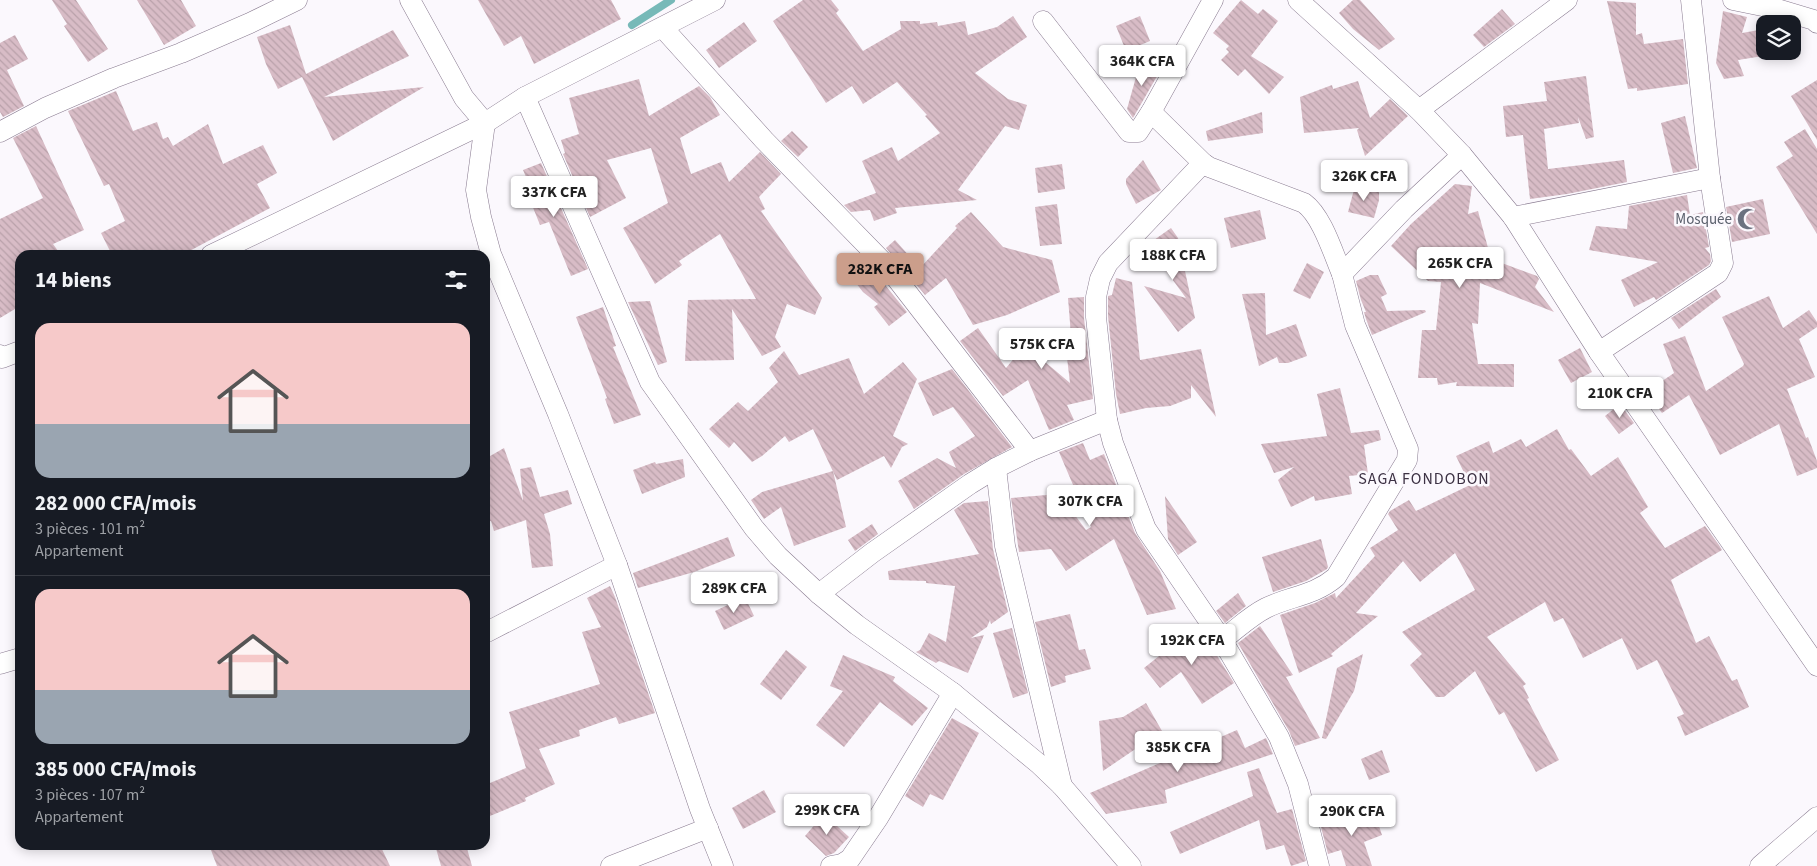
<!DOCTYPE html>
<html lang="fr">
<meta charset="utf-8">
<style>
:root{--surface:#171b24;--page:#20242c;--text:#f1f3f6;--muted:#9ea1a6;--line:#363941;--accent:#cb9e8b}
body{margin:0;font-family:"Source Sans 3",sans-serif;background:var(--page);color:var(--text);height:100vh;display:flex;flex-direction:column;font-size:19px;white-space:nowrap}
*{box-sizing:border-box;margin:0}
p{font-size:16px;color:var(--muted)}
.icon{flex:none;width:28px;height:28px;fill:none;stroke:currentColor;stroke-width:2;stroke-linecap:round;stroke-linejoin:round}
.map{position:relative;flex:1;overflow:hidden}
.drawer{position:absolute;left:15px;top:250px;width:475px;height:600px;display:flex;flex-direction:column;background:var(--surface);border-radius:15px;box-shadow:0 2px 12px #0003}
.drawer>*{flex:none}
.tools{position:absolute;left:1756px;top:15px;display:grid;gap:10px}
.tools a{display:grid;place-items:center;width:45px;height:45px;border-radius:10px;background:var(--surface);box-shadow:0 2px 12px #0003;font-size:25px}
.price{position:absolute;translate:-50% -42px;padding:0 11px;border-radius:5px;background:#fff;color:#222;font-size:16px;line-height:32px;filter:drop-shadow(0 1px 2px #0008)}
.price::after{content:'';position:absolute;left:50%;top:30px;width:15px;height:11px;margin-left:-8px;background:inherit;clip-path:polygon(0 0,100% 0,50% 100%)}
.price.selected{background:var(--accent);color:#111}
ul{padding:0;list-style:none}
li{display:grid;align-content:center;gap:10px;height:265px;padding:0 20px}
li+li{border-top:1px solid var(--line)}
li span{display:grid;place-items:center;height:155px;border-radius:15px;color:#555}
li>.icon{margin-inline-start:auto}
span .icon{width:90px;height:90px;fill:#fffc;stroke-width:1}
li b{font-size:21px}
h2{display:flex;justify-content:space-between;align-items:center;height:60px;padding:0 20px;font-size:21px}
.map>svg:first-child{display:block}
</style>
<div class="map">
<svg width="1817" height="866" viewBox="0 0 1817 866">
<defs>
<pattern id="building-back-hatch" width="6" height="6" patternUnits="userSpaceOnUse" patternTransform="scale(1.25)"><rect width="6" height="6" fill="#d8bcc6"/><path d="M-1 5l2 2M0 0l6 6M5-1l2 2" fill="none" stroke="#b9a1aa"/></pattern>
</defs>
<rect width="100%" height="100%" fill="#fbf8fd"/>
<g fill="none" stroke-linecap="round" stroke-linejoin="round">
<!-- stream -->
<path stroke="#77b9b8" stroke-width="8" d="M632 25 671 0"/>
</g>
<!-- building -->
<g fill="url(#building-back-hatch)">
<path d="M52 0H76L108 49 88 62 64 26 67 24Z"/>
<path d="M137 0H181L196 26 164 45Z"/>
<path d="M478 0H611L621 19 534 64 521 36 504 46Z"/>
<path d="M803 0H831L839 10 836 13 863 51 901 29 900 21H920V24L937 22 938 26 965 21 968 35 997 27 1013 16 1027 37 975 73 1008 99 1027 105 1019 130 1005 126 958 190 977 200 895 208 897 213 874 221 870 210 851 212 844 205 876 193 862 161 892 147 898 161 940 133 925 116 927 115 897 82 863 104 852 86 826 103 773 21Z"/>
<path d="M1241 0 1258 14 1263 9 1278 21 1251 56 1284 77 1269 94 1245 69 1238 76 1221 60 1229 52 1226 49 1229 46 1213 33Z"/>
<path d="M1353 0H1360L1395 39 1379 50 1353 29 1339 13Z"/>
<path d="M1607 1 1636 3V35L1642 33 1644 44 1683 39 1688 84 1637 91V86V88L1628 89Z"/>
<path d="M1502 9 1515 24 1484 47 1473 35Z"/>
<path d="M1723 11 1747 17 1742 33 1759 30 1763 56 1738 60 1744 76 1724 79 1716 63Z"/>
<path d="M1140 16 1150 41 1126 51 1116 26Z"/>
<path d="M744 22 757 41 719 68 706 50Z"/>
<path d="M290 25 306 74 393 30 409 56 324 97 424 87 333 141 302 77 278 89 266 64 257 37Z"/>
<path d="M15 35 28 59 7 70 24 106 3 117 0 112V43Z"/>
<path d="M1140 63 1160 71 1133 118 1127 109Z"/>
<path d="M1586 76 1594 137 1586 139 1578 117 1579 123 1544 129 1548 169 1624 160 1627 182 1567 194 1530 199 1523 135 1506 137 1503 106 1547 101 1544 82Z"/>
<path d="M639 79 649 116 699 86 710 97 720 115 680 138 691 174 721 162 729 182 760 152 781 174 759 197 765 209 761 211 822 298 815 315 787 304 775 337 781 347 762 356 732 309 734 360 685 361 688 300 756 299 720 234 679 261 682 265 655 284 623 228 668 203 651 148 607 160 626 198 590 217 563 154 565 153 561 140 579 134 569 98Z"/>
<path d="M1817 80V140L1791 96Z"/>
<path d="M1358 81 1370 118 1390 99 1408 116 1365 156 1357 130 1359 128 1304 133 1300 97 1332 85 1333 89Z"/>
<path d="M116 91 133 131 157 122 163 139 168 137 173 146 208 124 223 164 263 145 277 173 257 184 270 208 182 255H112L101 233 125 221 109 184 104 186 68 111Z"/>
<path d="M1262 112 1263 133 1208 141 1206 131Z"/>
<path d="M1685 116 1697 168 1673 173 1661 123Z"/>
<path d="M36 126 84 230 53 244 61 255H20V306L0 318V219L43 198 13 138Z"/>
<path d="M1805 129 1817 149V234L1776 167 1793 156 1784 142Z"/>
<path d="M792 131 808 147 798 157 781 141Z"/>
<path d="M1143 160 1161 190 1136 204 1126 184V179Z"/>
<path d="M541 163 588 269 571 276 549 222 540 225 530 200 535 198 523 170Z"/>
<path d="M1062 164 1065 189 1038 193 1035 168Z"/>
<path d="M1455 184 1472 186 1468 214 1478 211 1491 259 1537 276 1539 279 1535 287 1554 312 1480 283 1478 324 1472 323 1478 364H1514V387L1456 386 1457 382 1438 385 1437 378H1418L1422 330H1436L1441 282 1428 281 1391 246 1411 224Z"/>
<path d="M1355 186 1379 192V200L1374 218 1348 212Z"/>
<path d="M1687 195 1690 215 1703 212 1709 247 1705 248 1710 254 1711 261 1709 265 1656 300 1654 297 1634 307 1621 280 1658 262 1589 250 1596 226 1627 229 1629 206Z"/>
<path d="M1763 199 1770 234 1732 242 1726 207Z"/>
<path d="M1057 204 1062 244 1040 246 1035 207Z"/>
<path d="M1260 210 1266 239 1231 248 1224 218Z"/>
<path d="M971 212 1003 247 1052 260 1060 292 1007 315 973 325 946 278 925 295 886 248 895 240 920 268 957 228 955 226Z"/>
<path d="M1171 228 1178 238 1195 318 1178 332 1144 286 1186 298 1147 245Z"/>
<path d="M1307 263 1324 272 1310 299 1293 291Z"/>
<path d="M868 264 907 312 889 326 874 307 878 304 863 292 852 278Z"/>
<path d="M1370 275H1378L1387 294 1381 297 1387 311 1425 310 1426 312 1372 335 1366 319 1364 312H1366L1361 300 1356 281Z"/>
<path d="M1116 278 1132 282 1140 360 1201 349 1216 417 1191 385V398L1170 406 1146 408 1120 414 1116 394 1108 316V296L1112 295Z"/>
<path d="M1716 289 1721 297 1679 329 1671 318Z"/>
<path d="M1265 293 1266 335 1296 324 1307 356 1288 363H1279L1277 357 1259 366 1242 294Z"/>
<path d="M1769 296 1783 328 1809 310 1817 322V327L1799 339 1815 377 1787 389 1806 438 1808 437 1817 461V468L1797 476 1779 424 1720 455 1689 395 1662 413 1656 405 1652 408 1643 394 1674 373 1663 344 1685 336 1706 391 1743 366 1744 364 1722 317Z"/>
<path d="M1084 297V318L1093 399 1067 405 1074 420 1049 430 1028 380 1003 396 960 341 978 328 1006 368 1025 345 1070 383 1066 349 1072 348 1068 298Z"/>
<path d="M650 301 667 362 658 365 628 302Z"/>
<path d="M603 307 616 346 613 347 641 415 614 424 605 399 607 398 576 317Z"/>
<path d="M1580 348 1592 372 1571 383 1558 360Z"/>
<path d="M784 351 799 375 849 358 864 394 903 362 917 379 893 436 908 444 902 447 891 468 884 456 837 480 813 429 789 442 785 436 762 456 752 462 734 442 729 448 709 429 738 402 748 411 778 382 769 368Z"/>
<path d="M952 369 1012 447 964 474 914 509 898 481 937 458 956 468 949 452 975 436 953 407 933 416 918 383Z"/>
<path d="M1340 388 1351 433 1379 430 1381 440 1364 445 1368 474 1349 476 1352 494 1315 501 1314 496 1291 507 1278 480 1294 467 1274 473 1261 444 1327 436 1317 394Z"/>
<path d="M1620 404 1634 423 1619 434 1605 416Z"/>
<path d="M1557 429 1569 450 1571 449 1591 476 1618 457 1648 507 1640 513 1665 548 1705 526 1719 545 1722 550 1671 580 1696 643 1709 636 1732 681 1737 679 1749 707 1685 736 1677 717 1684 714 1657 660 1637 670 1622 638 1583 658 1563 618 1554 622 1545 602 1487 637 1526 684 1523 686 1529 698 1527 699 1559 760 1536 772 1504 712 1499 715 1475 671 1444 697H1436L1410 665 1422 654 1402 632 1475 590 1455 553 1420 582 1403 561 1356 613 1378 616 1331 654 1333 656 1299 673 1280 615 1315 603 1335 593 1336 598 1375 556 1370 548 1398 530 1388 514 1390 511 1409 500 1416 511 1470 485 1456 456 1489 441 1493 453 1521 439 1526 447Z"/>
<path d="M1083 443 1090 460 1104 454 1135 533 1160 571 1176 609 1147 615 1114 539 1066 571 1051 549 1019 552 1011 498 1059 494 1086 530 1091 527 1059 452Z"/>
<path d="M504 448 523 501 520 469 531 467 540 497 568 490 572 504 544 514 550 534 553 566 532 568 526 520 494 531 491 521 485 523V459Z"/>
<path d="M683 459 685 477 642 494 633 470 655 462 656 464Z"/>
<path d="M833 471 846 527 794 546 781 507 764 519 751 500 762 492Z"/>
<path d="M1165 496 1197 542 1178 555 1168 539Z"/>
<path d="M988 501 993 549 1008 612 991 624 990 620 987 627 971 638 984 635 968 673 939 661 936 663 916 652 920 650 929 633 946 642 955 586 926 583V581L889 580 888 571 979 554 954 510 964 503Z"/>
<path d="M872 524 878 534 855 551 848 540Z"/>
<path d="M728 537 735 556 694 572 638 588 633 573Z"/>
<path d="M1321 539 1328 567 1327 569 1306 581 1273 592 1262 557Z"/>
<path d="M610 586 615 597 655 713 619 724 616 717 579 730 580 736 539 749 555 784 525 798 526 801 485 818V785L526 768 509 712 600 684 582 632 601 627 587 598Z"/>
<path d="M1238 593 1246 606 1225 623 1216 611Z"/>
<path d="M745 597 754 616 724 630 715 611Z"/>
<path d="M1070 614 1079 650 1085 649 1091 669 1065 676 1066 682 1051 687 1035 622Z"/>
<path d="M1198 625 1234 683 1202 704 1181 672 1160 688 1144 668Z"/>
<path d="M1260 626 1293 675 1286 677 1320 738 1295 746 1289 731 1238 643Z"/>
<path d="M1012 628 1028 693 1013 698 993 633Z"/>
<path d="M786 650 807 667 781 700 760 684Z"/>
<path d="M1363 654 1354 691 1326 739 1322 738 1337 668Z"/>
<path d="M843 655 895 677 893 681 928 708 912 726 880 702 844 747 816 725 843 691 830 686Z"/>
<path d="M1146 703 1162 731 1103 771 1099 721 1123 717Z"/>
<path d="M952 718 979 733 943 800 930 794 923 807 905 796Z"/>
<path d="M1237 730 1245 748 1266 738 1273 754 1165 790 1167 803 1106 814 1090 793Z"/>
<path d="M1382 750 1390 772 1369 780 1361 759Z"/>
<path d="M1259 768 1277 813 1292 809 1306 861 1291 866 1284 845 1266 850 1259 820 1180 854 1170 832 1253 796 1247 772Z"/>
<path d="M764 790 776 812 743 829 732 808Z"/>
<path d="M1373 808 1382 835 1364 842 1372 866H1346L1341 850 1328 854 1321 827Z"/>
<path d="M824 814 849 837 834 853 826 856 805 836Z"/>
<path d="M209 845H380L390 866H217Z"/>
<path d="M435 845H466L472 866H441Z"/>
</g>
<g fill="none" stroke-linecap="round" stroke-linejoin="round">
<!-- minor casing -->
<g stroke="#897b90" stroke-width="21">
<g id="minor">
<path d="M410 0 464 98 485 123 476 190 481 217 491 254 558 414 617 565 700 809 723 866"/>
<path d="M1298 0 1419 110 1462 155 1513 217 1599 352 1817 666"/>
<path d="M1733 0 1777 9 1814 20 1817 23"/>
<path d="M1043 21 1126 128 1129 132H1138L1151 112 1213 0"/>
<path d="M663 28 764 140 886 265 1030 451"/>
<path d="M525 97 650 382 754 528 778 556 819 594 872 553 970 484 996 468 1030 451 1107 420"/>
<path d="M1419 110 1567 0"/>
<path d="M1151 112 1203 163 1209 167 1304 203C1322 216 1333 253 1342 274L1404 209 1462 155"/>
<path d="M0 132 45 108 114 78 181 53 250 23 297 0"/>
<path d="M1203 163 1108 263 1100 279 1096 297V317L1107 420 1113 443 1146 529 1222 640 1279 737 1298 784 1319 866"/>
<path d="M1513 217 1710 178"/>
<path d="M211 255 485 123 525 97 715 0"/>
<path d="M1599 352 1718 273 1723 263 1710 178 1691 0"/>
<path d="M0 355 2 358 20 351"/>
<path d="M996 468 1005 546 1062 786"/>
<path d="M819 594 857 625 953 693 1039 764 1062 786 1131 866"/>
<path d="M485 633 617 565"/>
<path d="M1222 640C1237 629 1250 616 1266 608 1290 596 1314 596 1336 577L1407 460 1408 449 1355 325 1342 274"/>
<path d="M0 664 20 658"/>
<path d="M611 866 708 828"/>
<path d="M831 866 842 864 850 859 878 818 953 693"/>
<path d="M1760 866 1817 817"/>
</g>
</g>
<!-- minor -->
<use href="#minor" stroke="#fff" stroke-width="20"/>
</g>
<!-- icons -->
<defs>
<g id="mosque-bare" transform="scale(1.725)"><path d="M3.5-4.9A6 6 0 1 0 3.5 4.9A5 5 0 1 1 3.5-4.9Z" fill="#6b7280" stroke="#fbf8fd" stroke-width="2.5" paint-order="stroke"/></g>
</defs>
<g fill-rule="evenodd">
<use href="#mosque-bare" x="1748" y="219"/>
</g>
<g text-anchor="middle" dominant-baseline="central" stroke-width="5" stroke-linejoin="round" paint-order="stroke">
<!-- worship labels -->
<g font-size="15" fill="#5b616d" stroke="#fbf8fd" text-anchor="end">
<text x="1732" y="219">Mosquée</text>
</g>
<!-- neighbourhood labels -->
<g font-size="16" letter-spacing="1" fill="#3c3143" stroke="#fbf8fd">
<text x="1424" y="479">SAGA FONDOBON</text>
</g>
</g>
</svg>
<div class="tools">
<a><svg class="icon" aria-label="layers" viewBox="0 0 24 24"><path d="M12 4l9 5-9 5-9-5zM3 14l9 5 9-5"/></svg></a>
</div>
<b class="price" style="left:1142px;top:87px">364K CFA</b>
<b class="price" style="left:1364px;top:202px">326K CFA</b>
<b class="price" style="left:554px;top:218px">337K CFA</b>
<b class="price" style="left:1173px;top:281px">188K CFA</b>
<b class="price" style="left:1460px;top:289px">265K CFA</b>
<b class="price selected" style="left:880px;top:295px">282K CFA</b>
<b class="price" style="left:1042px;top:370px">575K CFA</b>
<b class="price" style="left:1620px;top:419px">210K CFA</b>
<b class="price" style="left:1090px;top:527px">307K CFA</b>
<b class="price" style="left:734px;top:614px">289K CFA</b>
<b class="price" style="left:1192px;top:666px">192K CFA</b>
<b class="price" style="left:1178px;top:773px">385K CFA</b>
<b class="price" style="left:827px;top:836px">299K CFA</b>
<b class="price" style="left:1352px;top:837px">290K CFA</b>
<section class="drawer">
<h2>14 biens<svg class="icon" aria-label="filters" viewBox="0 0 24 24"><path d="M4 7h16M4 17h16"/><circle cx="9" cy="7" r="2"/><circle cx="15" cy="17" r="2"/></svg></h2>
<ul>
<li><span style="background:linear-gradient(#f6c9c9 65%,#9aa5b1 0)"><svg class="icon" aria-label="home" viewBox="0 0 24 24"><path d="M3 11l9-7 9 7M6 9v11h12V9"/></svg></span><div><b>282 000 CFA/mois</b><p>3 pièces · 101 m²</p><p>Appartement</p></div></li>
<li><span style="background:linear-gradient(#f6c9c9 65%,#9aa5b1 0)"><svg class="icon" aria-label="home" viewBox="0 0 24 24"><path d="M3 11l9-7 9 7M6 9v11h12V9"/></svg></span><div><b>385 000 CFA/mois</b><p>3 pièces · 107 m²</p><p>Appartement</p></div></li>
</ul>
</section>
</div>
